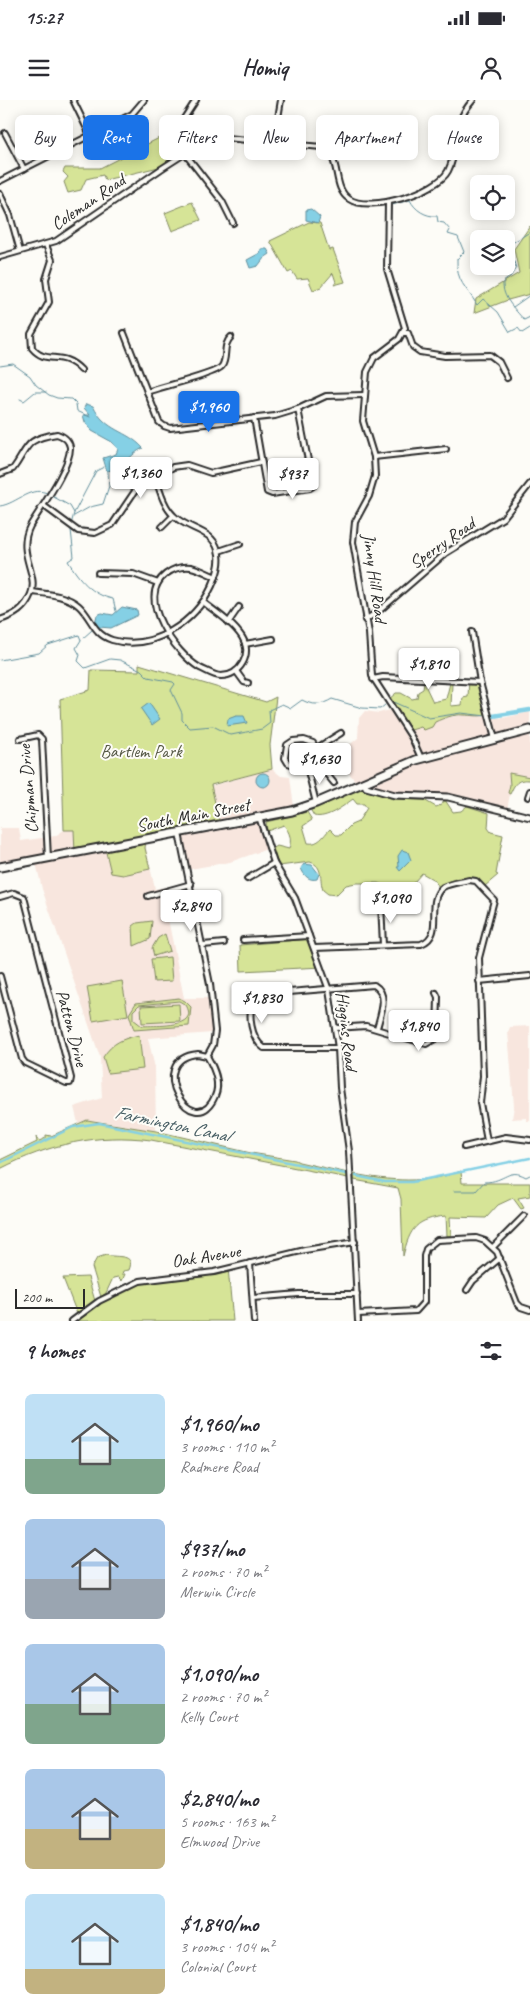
<!DOCTYPE html>
<meta charset="utf-8">
<style>
:root{--surface:#fff;--page:#f2f2f3;--text:#2b2b33;--muted:#7c7c81;--accent:#1a73e8}
body{margin:0;font-family:Caveat,sans-serif;background:var(--page);color:var(--text);height:100vh;display:flex;flex-direction:column;font-size:19px;white-space:nowrap}
*{box-sizing:border-box;margin:0}
p{font-size:16px;color:var(--muted)}
.icon{flex:none;width:28px;height:28px;fill:none;stroke:currentColor;stroke-width:2;stroke-linecap:round;stroke-linejoin:round}
.map{position:relative;height:1221px;overflow:hidden}
.drawer{display:flex;flex-direction:column;background:var(--surface);flex:1}
.drawer>*{flex:none}
.guide{position:absolute;left:15px;top:15px;width:500px;height:45px;display:flex;gap:10px}
.tools{position:absolute;left:470px;top:75px;display:grid;gap:10px}
.tools a{display:grid;place-items:center;width:45px;height:45px;border-radius:8px;background:var(--surface);box-shadow:0 2px 12px #0003;font-size:25px}
.scale{position:absolute;left:15px;bottom:12px;width:70px;box-sizing:border-box;padding-left:5px;border:2px solid #2b2b2b;border-top:0;font-size:14px;line-height:18px;white-space:nowrap;color:#2b2b2b;-webkit-text-stroke:4px #fdfcf7;paint-order:stroke}
.price{position:absolute;translate:-50% -42px;padding:0 11px;border-radius:5px;background:#fff;color:#222;font-size:16px;line-height:32px;filter:drop-shadow(0 1px 2px #0008)}
.price::after{content:'';position:absolute;left:50%;top:30px;width:15px;height:11px;margin-left:-8px;background:inherit;clip-path:polygon(0 0,100% 0,50% 100%)}
.price.on{background:var(--accent);color:#fff}
ul{padding:0;list-style:none}
li{display:flex;align-items:center;gap:15px;height:125px;padding:0 25px}
li span{display:grid;place-items:center;flex:none;width:140px;height:100px;border-radius:8px;color:#555}
li>.icon{margin-inline-start:auto}
span .icon{width:60px;height:60px;fill:#fffc;stroke-width:1}
li b{font-size:21px}
h2{display:flex;justify-content:space-between;align-items:center;height:60px;padding:0 25px;font-size:21px}
.chip{padding:0 18px;border-radius:8px;background:var(--surface);box-shadow:0 2px 12px #0003;font-size:18px;line-height:45px}
.chip.on{background:var(--accent);color:#fff}
.status{display:flex;justify-content:space-between;align-items:center;height:35px;padding:0 25px;background:var(--surface);direction:ltr}
.status svg{height:14px;fill:currentColor}
header{display:flex;justify-content:space-between;align-items:center;height:65px;padding:0 25px;background:var(--surface);font-size:22px;font-weight:800}
.map>svg:first-child{display:block}
</style>
<div class="status"><b>15:27</b><svg viewBox="0 0 49 12"><path d="M0 12V9h3v3zM5 12V6h3v6zM10 12V3h3v9zM15 12V0h3v12zM26 1h20v11H26zM47 4h2v5h-2z"/></svg></div>
<header><svg class="icon" aria-label="menu" viewBox="0 0 24 24"><path d="M4 6h16M4 12h16M4 18h16"/></svg>Homiq<svg class="icon" aria-label="person" viewBox="0 0 24 24"><circle cx="12" cy="8" r="4"/><path d="M4 21q1-7 8-7t8 7"/></svg></header>
<div class="map">
<svg width="530" height="1221" viewBox="0 0 530 1221">
<rect width="100%" height="100%" fill="#fdfcf7"/>
<filter id="ink" filterUnits="userSpaceOnUse"><feTurbulence type="fractalNoise" baseFrequency=".02" numOctaves="2"/><feDisplacementMap in="SourceGraphic" scale="10" xChannelSelector="R" yChannelSelector="G"/><feConvolveMatrix kernelMatrix="1 2 1 2 8 2 1 2 1" color-interpolation-filters="sRGB"/></filter>
<g filter="url(#ink)">
<!-- built -->
<g fill="#f8e6de">
<path d="M390 610 400 626 411 630 449 617 464 615 503 618 530 612V677L509 673 510 685 508 693 510 694 507 710 447 694 397 693 374 687 366 677 356 682 342 664 343 650 358 638 359 618 365 611 379 613Z"/>
<path d="M272 669 281 676 290 677 294 707 219 722 211 686Z"/>
<path d="M258 721 267 749 230 762 190 769 182 735Z"/>
<path d="M0 728H19L21 741 55 736 64 730H74L75 749 62 760 145 744 155 789 188 783 189 788 163 794 184 898H209L212 933 148 938 155 968 156 1031 100 1021 87 1020 78 1023 74 1007 102 998 100 957 42 789 37 767 27 759 0 764Z"/>
<path d="M530 926V1021H527L526 1018 512 1019 514 1006 508 932 510 927Z"/>
</g>
<!-- green -->
<g fill="#d6e497" stroke="#808861" fill-rule="evenodd">
<path d="M173 31 174 44 180 55 163 66 105 80 103 75 86 79 81 90 68 93 64 82 68 77 63 72 65 68H100Z"/>
<path d="M192 102 201 120 172 131 165 113Z"/>
<path d="M309 122 320 123 329 150 333 149 345 182 334 185 336 182 333 173 321 187 313 190 308 178 297 179 292 171 288 173 270 141Z"/>
<path d="M530 126V194L508 200 474 213 476 199 519 173 514 149Z"/>
<path d="M139 564 266 602 276 597 270 645 272 669 211 685 220 725 146 739 145 748 150 769 123 775 111 773 105 748 75 753 74 730H64L60 599 90 590 91 570 139 571Z"/>
<path d="M469 579H478L479 593 487 615C478 617 472 615 463 615 454 614 444 618 435 622L432 627 424 630 421 627 411 630 388 600 396 593H401L412 599 417 598 418 592 423 589 424 583 433 602 446 599 450 583 452 584 451 606 462 605 463 598 468 597Z"/>
<path d="M509 673 530 677V680C517 679 515 683 510 694L508 693 510 685Z"/>
<path d="M359 688 393 699 424 700 436 707 441 705 445 700 453 712 461 711 467 706 489 713 488 728 491 732 503 735 496 774 498 775 485 786C474 772 453 777 439 787L434 780 422 773 406 791 399 792 378 783H356L346 785 336 795 328 794 323 790C319 779 324 766 310 762L279 766 272 749 277 746 289 749C292 739 290 733 284 725L267 731 266 722 307 712 312 720 303 726 308 743C319 745 323 736 330 729L336 735H341L351 725 358 722 367 708 364 704H357L353 699C342 707 327 719 314 716L310 709Z"/>
<path d="M152 821 150 839 134 846 133 826 137 823Z"/>
<path d="M165 834 170 851 154 856 152 848 158 838Z"/>
<path d="M311 839 323 867 241 871 240 845Z"/>
<path d="M170 857 172 881 154 882 151 859Z"/>
<path d="M122 881 128 915 93 921 87 887Z"/>
<path d="M179 898 185 901 191 907 189 926 134 930 129 914 136 903ZM179 901 186 905C200 929 155 925 142 926L133 919V911L139 905Z"/>
<path d="M179 904 180 921 142 923 141 906Z"/>
<path d="M139 935 143 969 108 973 103 957C113 942 122 939 139 935Z"/>
<path d="M87 1020 156 1031 251 1053 295 1060 299 1062 348 1073V1078L151 1040C97 1033 49 1044 0 1069V1060L37 1042 36 1037 39 1041 46 1038V1035L51 1036Z"/>
<path d="M461 1071 462 1083H530V1096L518 1098 524 1108 521 1109 513 1098 498 1105 486 1118 450 1117 451 1136H447L446 1116C416 1119 410 1128 403 1156L401 1099 398 1088 354 1080V1074C390 1081 426 1084 461 1071Z"/>
<path d="M106 1155C117 1158 136 1153 129 1170L123 1171 122 1174H125L122 1181 118 1177 113 1178 106 1193 101 1197 92 1167 97 1158Z"/>
<path d="M228 1168 233 1221H72L99 1201 140 1181Z"/>
<path d="M88 1177 95 1201 77 1214 63 1178Z"/>
</g>
<!-- water -->
<g fill="#85d0e5" stroke="#618e9b">
<path d="M311 109 320 117 318 123 306 120V110Z"/>
<path d="M261 149H267L270 154 264 158 258 166 250 168 247 160 260 153Z"/>
<path d="M86 304 93 306C106 332 127 330 143 348 130 354 122 370 107 371L103 358 116 354 118 349 112 342 92 331 85 322 83 315H90L84 308Z"/>
<path d="M122 507 137 510 138 515 111 528 99 527 95 523 97 515 102 513 113 515Z"/>
<path d="M149 603 160 619 152 625 141 609Z"/>
<path d="M236 616H244L247 623 227 626 228 619Z"/>
<circle cx="263" cy="680" r="7"/>
<path d="M402 750 408 752 411 760 400 771 397 767H399L398 756Z"/>
<path d="M304 764 312 765 319 774 317 779C309 781 304 776 301 768Z"/>
</g>
<g fill="none" stroke-linecap="round" stroke-linejoin="round">
<!-- stream -->
<g stroke="#618e9b" stroke-width="1">
<path d="M392 105 410 100C415 110 426 117 437 116L438 122 444 123 450 130 448 134 458 137 464 152 457 159C456 182 466 186 477 205L483 199 498 212 510 232 518 228 522 233 530 228"/>
<path d="M530 132 512 143 511 153 516 168 510 177 503 182C502 198 515 209 524 220L530 217"/>
<path d="M513 207 530 195"/>
<path d="M0 266 13 264 30 276 36 285 49 295 57 298 71 299 76 304 77 311 90 317"/>
<path d="M20 299 24 301 35 292H46"/>
<path d="M52 396 70 406 74 413"/>
<path d="M0 406C17 404 31 384 49 394"/>
<path d="M74 416 90 407 103 404 109 386 108 372"/>
<path d="M71 425 74 413 96 371 104 367"/>
<path d="M71 430 74 457 68 461C79 479 92 495 113 499L116 511"/>
<path d="M82 539 92 530"/>
<path d="M0 560 39 553 48 545 79 535 81 540 76 548 80 555 78 561 85 568 110 559 120 560 141 570 148 577 173 582 175 584 171 590 182 613V620L190 628 213 626 231 635 262 629 270 623 269 610 282 604 291 608 302 600C313 606 322 605 332 599L362 608 380 609 385 605"/>
<path d="M391 601 429 618 461 613 486 616"/>
<path d="M454 1091H476L484 1082C506 1082 508 1067 526 1077L530 1075"/>
</g>
<!-- canal -->
<g stroke="#85d0e5" stroke-width="2.5">
<path d="M0 1063 73 1027 99 1023 346 1074"/>
<path d="M356 1076 385 1082H412L530 1058"/>
</g>
<!-- river -->
<path stroke="#85d0e5" stroke-width="4.5" d="M493 616 530 610"/>
<!-- minor casing -->
<g stroke="#2b2b2b" stroke-width="8">
<g id="minor">
<path d="M73 0 90 35"/>
<path d="M196 0 179 26 177 40 183 51 222 101 233 123"/>
<path d="M5 33 24 69"/>
<path d="M274 42 281 0"/>
<path d="M0 81 132 14 144 0"/>
<path d="M0 94 10 115 20 151"/>
<path d="M388 102 387 169 405 228 399 239 374 258 367 272 363 321 374 357 375 376 369 396 355 422 353 442 369 533 372 576 412 638 421 658"/>
<path d="M46 145 52 160 46 179 49 202 31 234 32 248C47 266 61 249 81 270"/>
<path d="M0 157 56 141 161 69 203 42 216 37 321 47C343 57 331 87 349 99 370 113 437 92 448 71 461 46 449 27 473 0"/>
<path d="M124 233 159 322 164 326 170 328 275 316 298 309 326 296 364 295"/>
<path d="M404 233H408L413 247 420 252 445 256 490 255 499 262 507 278"/>
<path d="M147 292C160 287 217 274 222 266 228 257 222 245 231 237"/>
<path d="M254 318 267 392 272 394 310 388 313 386 298 309"/>
<path d="M374 357 446 349"/>
<path d="M0 374 13 369C29 347 24 339 57 334 63 336 69 340 70 347 71 367 40 409 30 426 16 453 39 474 31 494 25 509 15 515 0 520"/>
<path d="M44 406 78 431 95 433 112 425 135 391 173 367 187 365 211 373 261 362"/>
<path d="M162 427 173 416"/>
<path d="M219 451 240 444"/>
<path d="M98 473 133 474 158 483"/>
<path d="M32 492C48 494 67 495 79 506 92 518 93 534 112 540 153 552 195 522 212 486 217 475 222 462 218 450 212 429 188 430 174 416 164 407 160 391 156 379"/>
<path d="M203 502C216 512 233 523 242 537 253 554 240 576 221 576 214 576 207 571 200 568 176 554 134 498 166 474 174 468 182 466 191 467 200 469 208 474 216 477"/>
<path d="M365 520 379 511 446 453 503 418 530 384"/>
<path d="M228 523 239 507"/>
<path d="M472 532 480 582 495 639"/>
<path d="M245 544 273 539"/>
<path d="M236 571 244 582 248 583"/>
<path d="M373 579 383 577 480 582"/>
<path d="M20 639 38 635 42 639 48 758"/>
<path d="M304 640 313 643 323 659 321 665 312 671 288 663 285 658 287 645 293 641Z"/>
<path d="M317 648 341 633"/>
<path d="M320 666 334 683"/>
<path d="M308 671 316 703"/>
<path d="M528 697 530 691"/>
<path d="M259 717 274 763 295 798 329 890 338 948 340 988 349 1051 358 1221"/>
<path d="M179 733 210 884 215 931 213 945 207 956"/>
<path d="M247 779 274 763"/>
<path d="M148 796 191 784"/>
<path d="M0 797 14 793 24 797 71 978 70 983H66L25 963 22 959 0 876"/>
<path d="M381 804 383 845"/>
<path d="M243 840 309 836"/>
<path d="M203 845 224 843"/>
<path d="M314 848 421 844C446 835 424 802 443 787 450 783 462 782 469 780L476 781 494 800 479 858 483 976 480 1003 487 1041"/>
<path d="M479 881 530 876"/>
<path d="M336 928 366 926 426 944 435 939 437 934 438 897 436 893"/>
<path d="M338 948H264C251 939 247 914 254 900L265 894 374 885C389 894 381 913 377 928"/>
<path d="M198 954 207 956C214 968 221 983 215 996 194 1045 142 959 198 954Z"/>
<path d="M464 1047 506 1037 530 1040"/>
<path d="M493 1147 524 1116"/>
<path d="M250 1163 254 1221"/>
<path d="M467 1190 473 1181 500 1158"/>
<path d="M253 1198 299 1194H357"/>
<path d="M358 1214 416 1211 424 1202V1156L426 1149 437 1140 476 1138 485 1141 497 1152 517 1203 521 1207 530 1210"/>
<path d="M72 1221 99 1201 140 1181 214 1172 305 1150 355 1142"/>
</g>
</g>
<!-- major casing -->
<g stroke="#2b2b2b" stroke-width="9">
<path id="major" d="M364 682 366 687 395 695 448 697 530 717"/>
</g>
<!-- highway casing -->
<g stroke="#2b2b2b" stroke-width="11">
<path id="highway" d="M0 767 292 711 316 703 416 660 530 630"/>
</g>
<!-- minor -->
<use href="#minor" stroke="#fdfcf7" stroke-width="4"/>
<!-- major -->
<use href="#major" stroke="#fdfcf7" stroke-width="5"/>
<!-- highway -->
<use href="#highway" stroke="#fdfcf7" stroke-width="7"/>
</g>
</g>
<g text-anchor="middle" dominant-baseline="central" stroke-width="4" stroke-linejoin="round" paint-order="stroke">
<!-- street labels -->
<g font-size="18" fill="#2b2b2b" stroke="#fdfcf7">
<text transform="translate(88 102) rotate(-34)">Coleman Road</text>
<text transform="translate(442 443) rotate(-35)">Sperry Road</text>
<text transform="translate(375 478) rotate(82)">Jinny Hill Road</text>
<text transform="translate(28 689) rotate(-95)">Chipman Drive</text>
<text transform="translate(193 715) rotate(-11)">South Main Street</text>
<text transform="translate(72 928) rotate(75)">Patton Drive</text>
<text transform="translate(347 931) rotate(83)">Higgins Road</text>
<text transform="translate(206 1156) rotate(-9)">Oak Avenue</text>
</g>
<!-- park labels -->
<g font-size="18" fill="#565946" stroke="#fdfcf7">
<text x="141" y="651">Bartlem Park</text>
</g>
<!-- water labels -->
<g font-size="19" font-style="italic" fill="#465d63" stroke="#fdfcf7">
<text transform="translate(172 1024) rotate(12)">Farmington Canal</text>
</g>
</g>
</svg>
<div class="tools">
<a><svg class="icon" aria-label="locate" viewBox="0 0 24 24"><circle cx="12" cy="12" r="6"/><path d="M12 2v4M12 18v4M2 12h4M18 12h4"/></svg></a>
<a><svg class="icon" aria-label="layers" viewBox="0 0 24 24"><path d="M12 4l9 5-9 5-9-5zM3 14l9 5 9-5"/></svg></a>
</div>
<div class="scale">200 m</div>
<b class="price on" style="left:209px;top:333px">$1,960</b>
<b class="price" style="left:141px;top:399px">$1,360</b>
<b class="price" style="left:293px;top:400px">$937</b>
<b class="price" style="left:429px;top:590px">$1,810</b>
<b class="price" style="left:320px;top:685px">$1,630</b>
<b class="price" style="left:391px;top:824px">$1,090</b>
<b class="price" style="left:191px;top:832px">$2,840</b>
<b class="price" style="left:262px;top:924px">$1,830</b>
<b class="price" style="left:419px;top:952px">$1,840</b>
<div class="guide">
<a class="chip">Buy</a>
<a class="chip on">Rent</a>
<a class="chip">Filters</a>
<a class="chip">New</a>
<a class="chip">Apartment</a>
<a class="chip">House</a>
</div>
</div>
<section class="drawer">
<h2>9 homes<svg class="icon" aria-label="filters" viewBox="0 0 24 24"><path d="M4 7h16M4 17h16"/><circle cx="9" cy="7" r="2"/><circle cx="15" cy="17" r="2"/></svg></h2>
<ul>
<li><span style="background:linear-gradient(#bfe0f5 65%,#7fa58c 0)"><svg class="icon" aria-label="home" viewBox="0 0 24 24"><path d="M3 11l9-7 9 7M6 9v11h12V9"/></svg></span><div><b>$1,960/mo</b><p>3 rooms · 110 m²</p><p>Radmere Road</p></div></li>
<li><span style="background:linear-gradient(#a9c7e8 60%,#9aa5b1 0)"><svg class="icon" aria-label="home" viewBox="0 0 24 24"><path d="M3 11l9-7 9 7M6 9v11h12V9"/></svg></span><div><b>$937/mo</b><p>2 rooms · 70 m²</p><p>Merwin Circle</p></div></li>
<li><span style="background:linear-gradient(#a9c7e8 60%,#7fa58c 0)"><svg class="icon" aria-label="home" viewBox="0 0 24 24"><path d="M3 11l9-7 9 7M6 9v11h12V9"/></svg></span><div><b>$1,090/mo</b><p>2 rooms · 70 m²</p><p>Kelly Court</p></div></li>
<li><span style="background:linear-gradient(#a9c7e8 60%,#c2b280 0)"><svg class="icon" aria-label="home" viewBox="0 0 24 24"><path d="M3 11l9-7 9 7M6 9v11h12V9"/></svg></span><div><b>$2,840/mo</b><p>5 rooms · 163 m²</p><p>Elmwood Drive</p></div></li>
<li><span style="background:linear-gradient(#bfe0f5 75%,#c2b280 0)"><svg class="icon" aria-label="home" viewBox="0 0 24 24"><path d="M3 11l9-7 9 7M6 9v11h12V9"/></svg></span><div><b>$1,840/mo</b><p>3 rooms · 104 m²</p><p>Colonial Court</p></div></li>
</ul>
</section>
